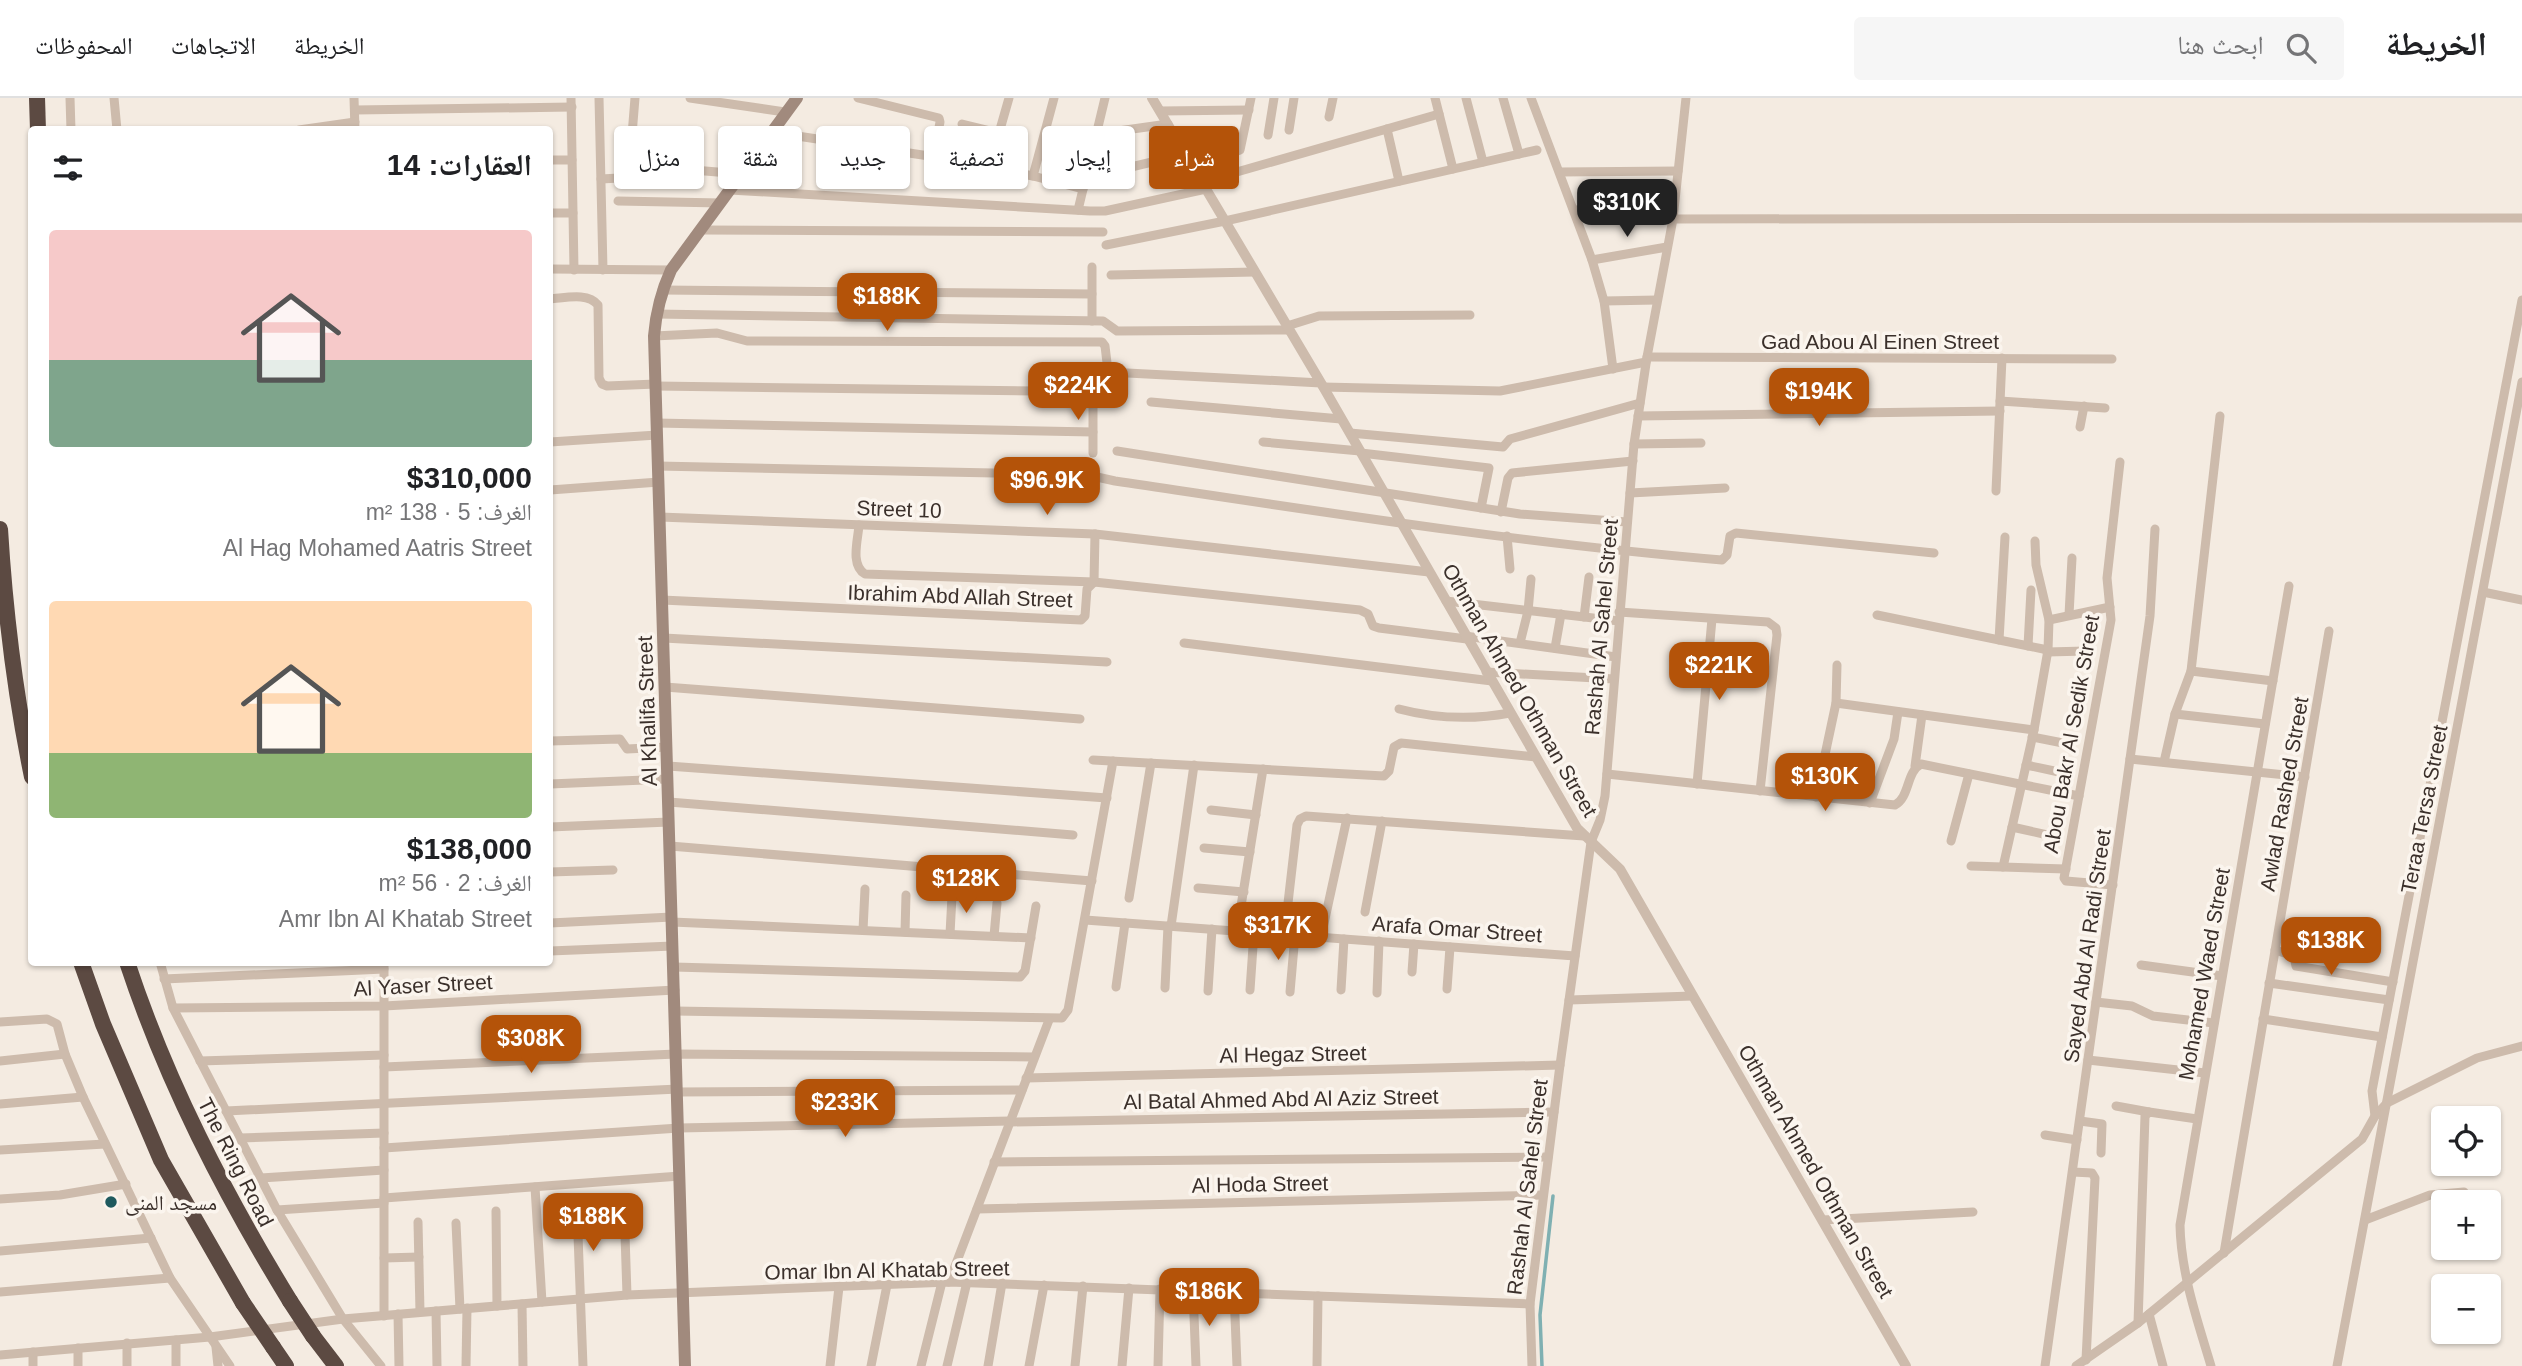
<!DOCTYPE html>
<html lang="ar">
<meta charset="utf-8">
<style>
:root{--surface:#fff;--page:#f6f6f6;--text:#202124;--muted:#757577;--line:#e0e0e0;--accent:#b45309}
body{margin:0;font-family:Helvetica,"Noto Naskh Arabic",sans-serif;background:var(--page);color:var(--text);direction:rtl;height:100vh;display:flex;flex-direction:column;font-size:26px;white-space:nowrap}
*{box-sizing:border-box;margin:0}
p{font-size:23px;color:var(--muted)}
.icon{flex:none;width:38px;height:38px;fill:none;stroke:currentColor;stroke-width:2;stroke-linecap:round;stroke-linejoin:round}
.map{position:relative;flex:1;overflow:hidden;direction:ltr}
.panel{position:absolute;left:28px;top:28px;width:525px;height:840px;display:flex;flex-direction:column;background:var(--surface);border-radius:7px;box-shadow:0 2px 5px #0004;direction:rtl}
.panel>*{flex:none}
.guide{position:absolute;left:574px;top:28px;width:665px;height:63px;direction:rtl;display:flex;gap:14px}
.fabs{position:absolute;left:2431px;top:1008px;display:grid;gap:14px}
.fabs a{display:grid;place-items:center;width:70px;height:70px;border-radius:7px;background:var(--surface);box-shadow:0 2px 5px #0004;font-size:35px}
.price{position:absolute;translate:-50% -60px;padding:0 16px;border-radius:14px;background:var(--accent);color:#fff;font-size:23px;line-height:46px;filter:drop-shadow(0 2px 4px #0008)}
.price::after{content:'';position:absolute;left:50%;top:42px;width:21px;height:16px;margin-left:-10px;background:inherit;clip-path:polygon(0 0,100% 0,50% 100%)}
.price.on{background:#222;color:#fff}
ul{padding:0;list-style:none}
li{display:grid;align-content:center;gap:14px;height:371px;padding:0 21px}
li span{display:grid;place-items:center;height:217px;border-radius:7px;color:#555}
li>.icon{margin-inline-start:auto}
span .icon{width:126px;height:126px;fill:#fffc;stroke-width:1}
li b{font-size:30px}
h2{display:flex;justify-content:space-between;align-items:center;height:84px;padding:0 21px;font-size:30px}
.tag{padding:0 24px;border-radius:7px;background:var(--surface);box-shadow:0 2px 5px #0004;font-size:24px;line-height:63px}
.tag.on{background:var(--accent);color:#fff}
header{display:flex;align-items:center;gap:42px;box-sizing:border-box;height:98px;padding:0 35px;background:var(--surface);border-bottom:2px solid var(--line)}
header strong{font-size:33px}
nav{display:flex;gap:38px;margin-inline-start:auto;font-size:24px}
.search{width:490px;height:63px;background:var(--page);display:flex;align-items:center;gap:18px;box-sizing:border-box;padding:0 24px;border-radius:7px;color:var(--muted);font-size:26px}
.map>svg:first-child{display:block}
</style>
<header>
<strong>الخريطة</strong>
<div class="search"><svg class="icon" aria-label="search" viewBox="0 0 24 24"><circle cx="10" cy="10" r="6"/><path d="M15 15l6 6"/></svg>ابحث هنا</div>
<nav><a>الخريطة</a><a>الاتجاهات</a><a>المحفوظات</a></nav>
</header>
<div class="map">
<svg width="2522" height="1268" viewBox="0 0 2522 1268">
<rect width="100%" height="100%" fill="#f4ebe1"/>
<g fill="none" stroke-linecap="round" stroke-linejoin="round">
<!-- stream -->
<path stroke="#7fb0b2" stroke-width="3.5" d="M1542 1268 1540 1217 1553 1098"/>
<!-- minor -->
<g stroke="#cdbbac" stroke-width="9">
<path d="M70 0 71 32"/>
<path d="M114 0 117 32"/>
<path d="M354 0 355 32"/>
<path d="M571 0 574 172"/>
<path d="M599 0 603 172"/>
<path d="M690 0 785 14"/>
<path d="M1435 0 1453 71"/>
<path d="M1466 0 1483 64"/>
<path d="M1503 0 1519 56"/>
<path d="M1531 0 1592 162 1604 203 1613 271"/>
<path d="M355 12 572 9"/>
<path d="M1160 13 1249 12"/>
<path d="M1329 19 1333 0"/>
<path d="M962 26 999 35"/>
<path d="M1387 31 1399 83"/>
<path d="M299 32 355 24"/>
<path d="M1289 32 1294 0"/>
<path d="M771 34 929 58 934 56 940 24 939 20 858 0"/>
<path d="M1097 36 1168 26"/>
<path d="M632 37 635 0"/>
<path d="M1268 37 1274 0"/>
<path d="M953 54 991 63"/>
<path d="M550 62H572"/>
<path d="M991 63 993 70 1033 78 1054 0"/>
<path d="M991 63 1009 0"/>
<path d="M1193 69 1240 52 1251 0"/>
<path d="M1089 70 1105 74 1114 73 1186 56"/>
<path d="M1560 74 1678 73"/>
<path d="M1033 78 1083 91"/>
<path d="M601 81 619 80 622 66 741 76"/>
<path d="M1202 84 1439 16"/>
<path d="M730 92 1090 113H1105L1206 91"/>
<path d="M618 103 721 105"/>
<path d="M1078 112 1105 0"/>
<path d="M1575 112 1673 111"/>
<path d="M550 115H573"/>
<path d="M1673 121 2522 120"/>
<path d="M701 132 1103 134"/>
<path d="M1106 147 1225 123 1537 52"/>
<path d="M1592 162 1667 149"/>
<path d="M550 171 671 172"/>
<path d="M1111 177 1255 174"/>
<path d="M662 192 1092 196"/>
<path d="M550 201C565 200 588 194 598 207L599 280 602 286 607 288 656 286"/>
<path d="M1604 203 1657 202"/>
<path d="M656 216 1103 223 1117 233 1289 232"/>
<path d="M1092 223V169"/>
<path d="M1287 228 1319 218 1470 217"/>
<path d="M654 238 717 235 747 243 1102 244 1105 248 1110 290 1106 294 656 288"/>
<path d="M1647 259 2112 261"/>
<path d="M1108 274 1321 285"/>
<path d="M1323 289 1500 293 1646 264"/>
<path d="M2000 303 2105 310"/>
<path d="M1151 304 1341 321"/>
<path d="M1638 318 2000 313"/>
<path d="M657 325 1093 334"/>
<path d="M2080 329 2084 308"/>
<path d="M1350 335 1503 349 1510 341 1640 305"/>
<path d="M550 344 657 337"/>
<path d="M1263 344 1360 353"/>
<path d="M1634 346 1701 345"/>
<path d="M1117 353 1520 416 1627 424"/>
<path d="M1093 355V294"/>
<path d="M1361 355 1489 370 1481 410"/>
<path d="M658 368 1088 377 1115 383C1317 413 1518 445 1722 462L1727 457 1730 438 1736 435 1934 455"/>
<path d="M550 392 659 384"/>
<path d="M1996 393 2002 260"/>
<path d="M1630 395 1725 390"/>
<path d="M1501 414 1508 380 1512 375 1633 363"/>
<path d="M660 419 1095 436 1429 474"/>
<path d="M859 427C858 442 850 467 865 476L1094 484 1360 512 1368 516 1373 528 1379 530 1467 541"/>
<path d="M1507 438 1510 471"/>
<path d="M1094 484 1095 436"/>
<path d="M2483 494 2522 502"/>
<path d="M662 502 1081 522 1085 518 1087 491 1094 484"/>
<path d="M1446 503 1619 523"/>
<path d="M1619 514 1768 524 1776 530 1777 537 1760 693"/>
<path d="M1877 517 2048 552"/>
<path d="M2069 517 2072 460"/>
<path d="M1584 519 1589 479"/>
<path d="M2049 522 2110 509"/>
<path d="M1465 538 1616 559"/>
<path d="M664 540 1107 564"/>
<path d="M1999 542 2005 439"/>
<path d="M1184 545 1492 583"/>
<path d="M1520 545 1528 513 1531 481"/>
<path d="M2028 548 2031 492"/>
<path d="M1555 550 1561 516"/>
<path d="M2047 554 2086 553"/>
<path d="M2191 573 2273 583"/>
<path d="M1486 574 1614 581"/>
<path d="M665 589 1080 621"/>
<path d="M1836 605 2034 632"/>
<path d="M1399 611C1437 621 1472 622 1510 615"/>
<path d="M2175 616 2265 626"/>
<path d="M2032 639 2068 646"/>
<path d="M550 643 620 641 627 651 667 649"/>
<path d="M2130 661 2305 679"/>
<path d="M1093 662 1384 678 1389 673 1394 649 1401 645 1536 659"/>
<path d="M2164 664 2175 616 2191 573 2220 318"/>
<path d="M2026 667 2059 674"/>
<path d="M668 668 1107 700"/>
<path d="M1915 668 1922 617"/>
<path d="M1607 676 1895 707C1910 699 1906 674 1921 666L2079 698"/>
<path d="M550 686 668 681"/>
<path d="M1697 686 1712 521"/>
<path d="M1816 699 1836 605 1837 567"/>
<path d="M669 704 1073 737"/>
<path d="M1870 705 1894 641 1898 614"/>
<path d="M1211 712 1256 717"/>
<path d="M550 729 669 724"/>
<path d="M2012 729 2052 738"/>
<path d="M1951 743 1969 676"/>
<path d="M670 748 1092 783"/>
<path d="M1204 750 1250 754"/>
<path d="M1971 768 2066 771"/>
<path d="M2003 769 2034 632 2048 552 2049 522 2036 467 2035 443"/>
<path d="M550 774 613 772"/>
<path d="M2113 787 2066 783 2064 780 2111 522 2107 480 2120 364"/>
<path d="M1198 790 1244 794"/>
<path d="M1129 800 1151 665"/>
<path d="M1288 805 1297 727 1300 721 1306 718 1584 738"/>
<path d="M1241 808 1263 671"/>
<path d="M1365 814 1382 723"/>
<path d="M1085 822 1575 858"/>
<path d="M672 824 1031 840"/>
<path d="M550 825 672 819"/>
<path d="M1171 828 1194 667"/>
<path d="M863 832 865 791"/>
<path d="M905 834 906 797"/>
<path d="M950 836 952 798"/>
<path d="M994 838 997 805"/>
<path d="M1321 839 1347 720"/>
<path d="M2275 852 2294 858 2296 868 2393 884"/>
<path d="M550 853 673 848"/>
<path d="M160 864 173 910 277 1112 343 1221 381 1268"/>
<path d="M2141 867 2222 878"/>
<path d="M674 869 1020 879 1025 873 1036 808"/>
<path d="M1412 874 1414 846"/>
<path d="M164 881 384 871"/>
<path d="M2269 885 2389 902"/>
<path d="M1116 889 1125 825"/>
<path d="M1165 890 1168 828"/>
<path d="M1447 891 1450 849"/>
<path d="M1250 892 1254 834"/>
<path d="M1341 892 1344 841"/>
<path d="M1208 893 1212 831"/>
<path d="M1290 894 1295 837"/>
<path d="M1377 895 1379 843"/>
<path d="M1569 902 1693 898"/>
<path d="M2096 904 2132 908 2153 918 2214 925"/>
<path d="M173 910 384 908 675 892"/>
<path d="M675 913 1062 920 1068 912 1113 663"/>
<path d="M2263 921 2382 939"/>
<path d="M0 924 47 921 57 926 65 956 83 999 170 1180 230 1268"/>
<path d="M2088 962 2205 975"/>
<path d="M0 963 65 956"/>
<path d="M200 963 384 957"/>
<path d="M384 969 676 956 1034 959"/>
<path d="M1026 980 1560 967"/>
<path d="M678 994 1022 992"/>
<path d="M0 1006 83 999"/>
<path d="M2116 1008 2149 1014"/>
<path d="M226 1013 678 991"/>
<path d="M2375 1018 2372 993 2522 202"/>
<path d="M2080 1023 2102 1026 2101 1055"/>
<path d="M1010 1024 1554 1014"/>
<path d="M2045 1037 2077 1042"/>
<path d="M240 1040 384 1035"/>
<path d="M384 1050 679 1030 1010 1023"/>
<path d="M0 1052 105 1046"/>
<path d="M994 1064 1548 1059"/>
<path d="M2073 1074 2092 1075 2095 1080 2086 1262"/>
<path d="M261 1080 384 1072"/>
<path d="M535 1089 542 1204"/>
<path d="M384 1100 680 1078"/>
<path d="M0 1101 60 1097 126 1086"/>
<path d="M624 1106 627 1197"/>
<path d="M577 1111 583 1268"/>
<path d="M977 1111 1543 1097"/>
<path d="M277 1112 384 1105"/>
<path d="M496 1113 497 1208"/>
<path d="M1823 1122 1973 1114"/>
<path d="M2365 1122 2430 1097 2464 1094"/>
<path d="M418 1124 420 1214"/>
<path d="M456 1125 460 1211"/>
<path d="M0 1153 151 1140"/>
<path d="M2224 1155 2329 533"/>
<path d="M384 1160 419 1159"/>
<path d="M949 1184 1049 922"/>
<path d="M1193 1193 1196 1268"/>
<path d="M0 1194 170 1180"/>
<path d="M1234 1194 1237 1268"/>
<path d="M522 1206 523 1268"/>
<path d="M436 1213 437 1268"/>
<path d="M398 1216 399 1268"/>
<path d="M2149 1216 2163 1268"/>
<path d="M384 1218V864"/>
<path d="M2138 1225 2145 1018 2149 1014 2197 1021"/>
<path d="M216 1249 218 1268"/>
<path d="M33 1254V1268"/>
<path d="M0 1257 210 1239 343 1221 627 1197 949 1184 1530 1206"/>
<path d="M78 1268V1250"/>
<path d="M127 1268V1245"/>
<path d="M176 1268V1242"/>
<path d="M466 1268 467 1210"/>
<path d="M830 1268 839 1189"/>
<path d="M871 1268 887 1187"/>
<path d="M921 1268 942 1184"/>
<path d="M947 1268 967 1184"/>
<path d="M988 1268 1002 1185"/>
<path d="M1029 1268 1044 1187"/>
<path d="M1075 1268 1083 1188"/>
<path d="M1122 1268 1129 1190"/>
<path d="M1158 1268 1160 1191"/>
<path d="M1317 1268 1318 1198"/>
<path d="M1532 1268 1530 1206 1560 967 1591 744 1600 722 1605 698 1634 346 1647 259 1673 121 1686 0"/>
<path d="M2045 1268 2150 518 2155 431"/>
<path d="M2076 1268 2138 1225 2362 1041 2375 1018 2387 1005 2477 960 2522 948"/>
<path d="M2211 1268C2197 1221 2181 1176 2180 1127L2289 488"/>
<path d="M2337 1268 2522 284"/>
</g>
<!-- tertiary -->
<path stroke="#cdbbac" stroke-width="10" d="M1152 0 1321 285 1577 730 1620 771 1906 1268"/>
<!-- secondary -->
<path stroke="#a18a7d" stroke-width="12" d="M685 1268 654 238C656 214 661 194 671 172L797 0"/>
<!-- motorway -->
<g stroke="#5c4a42" stroke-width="16">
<path d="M37 0 38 32"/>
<path d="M0 431C5 514 15 596 32 679"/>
<path d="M81 864 103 926 161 1062 243 1205"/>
<path d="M127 864C167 985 224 1095 290 1203"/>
<path d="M313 1238 336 1268"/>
<path d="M273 1249 286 1268"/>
</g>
<!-- motorway-bridge -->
<g stroke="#5c4a42" stroke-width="16">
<path d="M290 1203 313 1238"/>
<path d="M243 1205 273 1249"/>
</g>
</g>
<!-- markers -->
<circle fill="#1f5a5e" stroke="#fbf5ee" stroke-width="2.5" cx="111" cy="1104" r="7"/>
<g text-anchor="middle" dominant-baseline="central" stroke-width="7" stroke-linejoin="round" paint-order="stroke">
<!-- street labels -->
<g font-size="21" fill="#3b302b" stroke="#fbf5ee">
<text x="1880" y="243">Gad Abou Al Einen Street</text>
<text transform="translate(899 411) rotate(2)">Street 10</text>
<text transform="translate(960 498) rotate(2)">Ibrahim Abd Allah Street</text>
<text transform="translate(1601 529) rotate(-85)">Rashah Al Sahel Street</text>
<text transform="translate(1520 592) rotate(60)">Othman Ahmed Othman Street</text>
<text transform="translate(647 613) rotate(-92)">Al Khalifa Street</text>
<text transform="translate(2071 636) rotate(-80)">Abou Bakr Al Sedik Street</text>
<text transform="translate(2284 696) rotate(-80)">Awlad Rashed Street</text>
<text transform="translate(2424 711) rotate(-79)">Teraa Tersa Street</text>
<text transform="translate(1457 831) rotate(4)">Arafa Omar Street</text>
<text transform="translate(2087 848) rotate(-82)">Sayed Abd Al Radi Street</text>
<text transform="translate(2204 876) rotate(-80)">Mohamed Waed Street</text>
<text transform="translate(423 887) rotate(-3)">Al Yaser Street</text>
<text transform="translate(1293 956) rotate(-1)">Al Hegaz Street</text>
<text transform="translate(1281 1001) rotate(-1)">Al Batal Ahmed Abd Al Aziz Street</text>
<text transform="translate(236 1064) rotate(63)">The Ring Road</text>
<text transform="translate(1816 1073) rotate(60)">Othman Ahmed Othman Street</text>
<text transform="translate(1260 1086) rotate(-1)">Al Hoda Street</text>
<text transform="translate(1527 1089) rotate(-83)">Rashah Al Sahel Street</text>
<text transform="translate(887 1172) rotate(-1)">Omar Ibn Al Khatab Street</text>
</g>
<!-- poi labels -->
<g font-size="21" fill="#3b302b" stroke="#fbf5ee" text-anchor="start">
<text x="125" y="1104">مسجد المنى</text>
</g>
</g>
</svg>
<div class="fabs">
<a><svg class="icon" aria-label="locate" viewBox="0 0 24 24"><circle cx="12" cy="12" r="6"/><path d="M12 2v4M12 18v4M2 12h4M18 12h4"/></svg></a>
<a>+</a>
<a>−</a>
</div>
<b class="price on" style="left:1627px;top:141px">$310K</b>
<b class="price" style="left:887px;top:235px">$188K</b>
<b class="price" style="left:1078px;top:324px">$224K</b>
<b class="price" style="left:1819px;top:330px">$194K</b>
<b class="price" style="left:1047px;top:419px">$96.9K</b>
<b class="price" style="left:1719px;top:604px">$221K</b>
<b class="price" style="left:1825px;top:715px">$130K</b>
<b class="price" style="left:966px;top:817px">$128K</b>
<b class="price" style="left:1278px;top:864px">$317K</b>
<b class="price" style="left:2331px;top:879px">$138K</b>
<b class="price" style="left:531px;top:977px">$308K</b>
<b class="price" style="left:845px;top:1041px">$233K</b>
<b class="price" style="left:593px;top:1155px">$188K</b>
<b class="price" style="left:1209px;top:1230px">$186K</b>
<div class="guide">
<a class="tag on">شراء</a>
<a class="tag">إيجار</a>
<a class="tag">تصفية</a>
<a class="tag">جديد</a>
<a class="tag">شقة</a>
<a class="tag">منزل</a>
</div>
<section class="panel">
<h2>العقارات: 14<svg class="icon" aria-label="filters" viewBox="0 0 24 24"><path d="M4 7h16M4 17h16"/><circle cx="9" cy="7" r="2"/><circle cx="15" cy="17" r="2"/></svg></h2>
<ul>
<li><span style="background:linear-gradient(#f6c9c9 60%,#7fa58c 0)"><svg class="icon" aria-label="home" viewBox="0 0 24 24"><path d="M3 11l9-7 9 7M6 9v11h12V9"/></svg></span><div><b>$310,000</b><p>الغرف: 5 · 138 m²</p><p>Al Hag Mohamed Aatris Street</p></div></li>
<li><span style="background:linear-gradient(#ffd9b3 70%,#8fb573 0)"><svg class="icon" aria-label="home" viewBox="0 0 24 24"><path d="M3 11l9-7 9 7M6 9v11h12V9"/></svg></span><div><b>$138,000</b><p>الغرف: 2 · 56 m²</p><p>Amr Ibn Al Khatab Street</p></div></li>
</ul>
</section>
</div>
